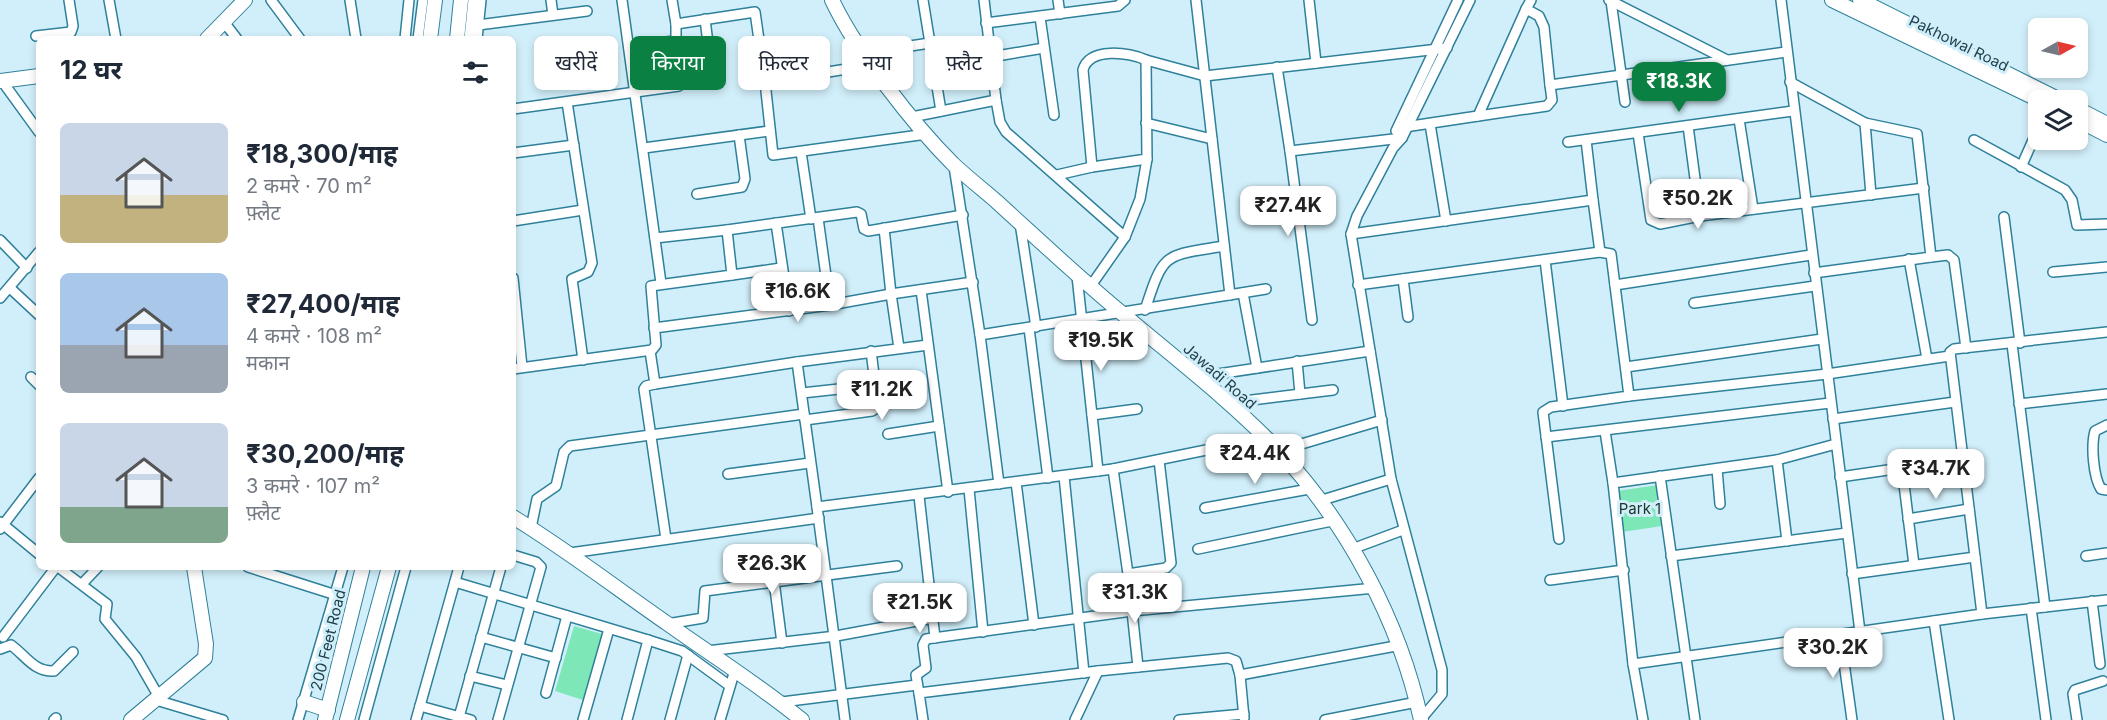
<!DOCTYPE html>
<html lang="hi">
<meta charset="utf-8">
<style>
:root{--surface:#fff;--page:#f2f2f3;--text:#1f2937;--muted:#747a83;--accent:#0b8043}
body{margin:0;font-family:Inter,"Noto Sans Devanagari",sans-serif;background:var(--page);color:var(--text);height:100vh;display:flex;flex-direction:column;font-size:22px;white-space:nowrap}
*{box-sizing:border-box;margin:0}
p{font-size:20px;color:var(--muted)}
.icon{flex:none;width:33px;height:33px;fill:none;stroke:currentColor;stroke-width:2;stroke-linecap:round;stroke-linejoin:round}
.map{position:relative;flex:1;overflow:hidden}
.panel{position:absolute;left:36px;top:36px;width:480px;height:534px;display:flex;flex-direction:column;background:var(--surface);border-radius:9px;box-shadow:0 3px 9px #0003}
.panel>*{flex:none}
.banner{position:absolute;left:534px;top:36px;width:570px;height:54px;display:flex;gap:12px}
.needle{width:39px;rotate:82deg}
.tools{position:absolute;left:2028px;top:18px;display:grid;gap:12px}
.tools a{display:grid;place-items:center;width:60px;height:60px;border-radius:9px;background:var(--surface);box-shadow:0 3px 9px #0003;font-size:30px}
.price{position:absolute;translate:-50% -51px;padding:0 14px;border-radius:12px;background:#fff;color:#222;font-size:20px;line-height:39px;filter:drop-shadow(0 2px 3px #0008)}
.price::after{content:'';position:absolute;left:50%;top:36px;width:18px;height:14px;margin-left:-9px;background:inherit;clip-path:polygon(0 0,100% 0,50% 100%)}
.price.selected{background:var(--accent);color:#fff}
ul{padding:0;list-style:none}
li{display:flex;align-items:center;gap:18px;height:150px;padding:0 24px}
li span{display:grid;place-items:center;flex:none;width:168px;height:120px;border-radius:9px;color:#555}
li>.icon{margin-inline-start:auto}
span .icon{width:72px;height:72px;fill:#fffc;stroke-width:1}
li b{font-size:26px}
h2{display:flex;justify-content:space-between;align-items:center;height:72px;padding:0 24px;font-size:26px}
.pill{padding:0 21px;border-radius:9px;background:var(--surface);box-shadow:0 3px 9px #0003;font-size:21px;line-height:54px}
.pill.selected{background:var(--accent);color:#fff}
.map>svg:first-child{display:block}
</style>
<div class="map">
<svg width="2107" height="720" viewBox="0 0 2107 720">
<rect width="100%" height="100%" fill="#d1effa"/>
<!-- green -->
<g fill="#7ee7b8">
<path d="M1658 485 1662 526 1622 532 1617 491Z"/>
<path d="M574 626 602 634 583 700 555 691Z"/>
</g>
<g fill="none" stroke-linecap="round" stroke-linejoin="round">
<!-- street casing -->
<g stroke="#2f809a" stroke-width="12">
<g id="street">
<path d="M109 0 116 39"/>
<path d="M271 0 300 39"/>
<path d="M350 0 356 39"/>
<path d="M551 0 553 15"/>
<path d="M622 0 661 283"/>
<path d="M672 0 676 24 755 12 765 82 872 65"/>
<path d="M923 0 941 111"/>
<path d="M1058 0 1060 14"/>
<path d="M1196 0 1230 295"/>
<path d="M1309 0 1316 63"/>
<path d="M1531 0 1526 9 1539 16 1544 27 1550 85 1786 52"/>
<path d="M1609 0 1727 60"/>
<path d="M1781 0 1860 632"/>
<path d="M1611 1 1625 102"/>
<path d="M1040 17 1054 115"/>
<path d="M705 19 711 68"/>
<path d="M224 22 237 39"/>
<path d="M986 23 1118 6 1125 0"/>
<path d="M478 25 587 11"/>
<path d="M36 36 71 32 73 26 69 0"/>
<path d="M405 39 409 0"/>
<path d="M418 39 423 0"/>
<path d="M469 39 473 0"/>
<path d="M477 39 481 0"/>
<path d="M629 48 673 41 676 38V24"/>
<path d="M864 53 930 43"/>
<path d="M991 57 1044 48"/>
<path d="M1277 67 1290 151 1402 138"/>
<path d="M2 81 39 132"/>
<path d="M765 82 773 155 927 134"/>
<path d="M1790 82 1865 123 1917 134 1931 257 1814 273"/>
<path d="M996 100 1000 122 1006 132 1125 237 1090 287"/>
<path d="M567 102 592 263 588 272 572 279 583 360"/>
<path d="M513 109 679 86"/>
<path d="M1478 116 1547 106 1552 100 1550 85"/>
<path d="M912 117 996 100 984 0"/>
<path d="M1739 119 1753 209"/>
<path d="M1146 123 1212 139"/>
<path d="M1865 123 1871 195"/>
<path d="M1430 124 1446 221"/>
<path d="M1688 126 1700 216 1924 188"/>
<path d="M1398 128 1478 116 1526 9"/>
<path d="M1396 131 1458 0"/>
<path d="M1638 133 1651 220 1660 224 1700 216"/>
<path d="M1974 140 2065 190 2072 200 2077 225 2107 224"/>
<path d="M1568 142 1793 111"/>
<path d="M644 148 769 131"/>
<path d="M1290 151 1312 320"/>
<path d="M801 152 811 219"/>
<path d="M513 153 574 145"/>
<path d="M954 166 980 335"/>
<path d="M1092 167 1083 70C1089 47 1129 52 1146 60"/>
<path d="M2021 167 2038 129"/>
<path d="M1057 175 1092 167 1147 159 1146 60 1205 76 1447 48"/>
<path d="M697 194 742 187 745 179 739 135"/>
<path d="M1593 200 1600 252"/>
<path d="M2004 217 2020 343"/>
<path d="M513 221 583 210"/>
<path d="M776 223 789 311"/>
<path d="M1020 223 1036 327"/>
<path d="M884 228 891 294 973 282"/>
<path d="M1351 234 1593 200 1586 140"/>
<path d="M1125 237 1140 199 1147 159"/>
<path d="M655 238 727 230"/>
<path d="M0 240 27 268"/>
<path d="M1931 257 1948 255 1954 260 1966 348"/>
<path d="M1909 259 1927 359"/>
<path d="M1545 260 1563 406"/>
<path d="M2053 272 2107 267"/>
<path d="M732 275 781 268"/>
<path d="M1077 276 1098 471"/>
<path d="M513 278 522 367"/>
<path d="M1403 279 1408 317"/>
<path d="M1358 285 1600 252 1611 254 1629 396 1551 407 1543 412 1559 539"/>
<path d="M1615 285 1811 255"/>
<path d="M10 288 39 315"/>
<path d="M921 290 948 492"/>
<path d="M1243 293 1257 368"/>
<path d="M0 298 39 252"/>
<path d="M1694 303 1815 286"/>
<path d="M830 305 891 294 899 348"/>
<path d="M1145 310C1164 251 1164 256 1224 246"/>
<path d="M654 328 830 305 818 218"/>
<path d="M1029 328 1048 478"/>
<path d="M2012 344 2045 607"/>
<path d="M650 351 655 384 797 362"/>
<path d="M1297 361 1300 394"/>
<path d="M1626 367 1822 339"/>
<path d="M513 369 652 350 656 345 651 286 732 275 727 230 857 212 861 214 864 229 868 231 963 215"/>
<path d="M31 377 39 385"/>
<path d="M1198 377 1370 351"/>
<path d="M655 384 646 386 644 389 666 539"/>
<path d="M802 393 876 385"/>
<path d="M1629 396 1827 374 1950 356"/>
<path d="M1228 403 1333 390"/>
<path d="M2019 404 2107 394"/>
<path d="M1092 415 1137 409"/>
<path d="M1833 419 1955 402"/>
<path d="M805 420 872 411 878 407 871 351"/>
<path d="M2107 425 2095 431C2091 445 2093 476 2101 489L2107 490"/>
<path d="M1605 431 1613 483"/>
<path d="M888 434 939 426"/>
<path d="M1546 437 1830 403"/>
<path d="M1278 451 1382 420"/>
<path d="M1777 460 1787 541"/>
<path d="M1902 468 1914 565"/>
<path d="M1113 469 1128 574 1138 667"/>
<path d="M1717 469 1720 504"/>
<path d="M728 474 810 463"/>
<path d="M1064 476 1084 673"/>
<path d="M1660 476 1695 720"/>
<path d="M1840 477 1963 459"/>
<path d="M1016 482 1034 625"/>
<path d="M999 484 980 335 1266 289"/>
<path d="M969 489 983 632"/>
<path d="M919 496 935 638"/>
<path d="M1319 501 1391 479"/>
<path d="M817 507 797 362 928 345"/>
<path d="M1205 508 1309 489"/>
<path d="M1908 519 1969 509"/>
<path d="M0 522 39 554"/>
<path d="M531 528 537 499 556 486 564 452 570 446 804 414"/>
<path d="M0 529 39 478"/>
<path d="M1198 549 1332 521"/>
<path d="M1352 549 1403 530"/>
<path d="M570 553 819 518"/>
<path d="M1671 556 1847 533"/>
<path d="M2086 556 2107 553"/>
<path d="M58 567 107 604 105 619 136 657 159 697"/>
<path d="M248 567 336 595"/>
<path d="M1128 574 1166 568 1171 563 1159 460"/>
<path d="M1852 574 1975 557"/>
<path d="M1550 580 1624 570"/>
<path d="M774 581 782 643"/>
<path d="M455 582 648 640 627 720"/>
<path d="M82 584 98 567"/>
<path d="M2092 601 2100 664"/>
<path d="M2031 608 2046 720"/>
<path d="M1982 614 2107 600"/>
<path d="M1934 621 1949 720"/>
<path d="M667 624 703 618 705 591 897 566"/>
<path d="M1840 634 1852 720"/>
<path d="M3 637 56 567"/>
<path d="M481 637 556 658"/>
<path d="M648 640 682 651 730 686"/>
<path d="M0 649 11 645C26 656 34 672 54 671L73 652"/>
<path d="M707 651 836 636 933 618"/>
<path d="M1633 664 1982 614 1950 352 1954 349 2107 332"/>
<path d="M1240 675 1244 718"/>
<path d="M470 676 507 685"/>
<path d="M546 693 567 616"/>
<path d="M919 693 916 675 926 668 923 645 926 639 1132 611 1375 588"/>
<path d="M156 700 223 720"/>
<path d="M782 702 917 685"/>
<path d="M420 706 471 720"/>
<path d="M459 717 501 567"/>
<path d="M1421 719 1442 694V670L1391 479 1351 234 1357 216 1393 148 1402 138 1470 0"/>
<path d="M54 720 56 718"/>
<path d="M298 720 343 567"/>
<path d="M364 720 406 567"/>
<path d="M416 720 459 567"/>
<path d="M498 720 541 567 536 562 513 555"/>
<path d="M583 720 609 629"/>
<path d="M670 720 688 655"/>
<path d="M720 720 735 670"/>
<path d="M845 720 817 507 1113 469 1265 438"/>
<path d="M923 720 919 693 1098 671 1228 658 1236 661 1240 675 1401 645"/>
<path d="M1075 720 1098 671"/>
<path d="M1179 720 1244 714"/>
<path d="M1325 720 1417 702"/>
<path d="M1643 720 1633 664 1613 483 1777 460 1836 444"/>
<path d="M2077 720 2073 694 2075 690 2103 681"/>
</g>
</g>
<!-- secondary casing -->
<g stroke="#2f809a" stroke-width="16">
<g id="secondary">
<path d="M832 0C856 51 913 124 953 164 967 177 982 189 996 201 1039 240 1080 279 1124 315 1176 359 1231 401 1278 450 1347 523 1400 622 1421 720"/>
<path d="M1832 0 2039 100"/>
<path d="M1860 0 2060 100"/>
<path d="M207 39 245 0"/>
<path d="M430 39 435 0"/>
<path d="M457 39 461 0"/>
<path d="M0 81 39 76"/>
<path d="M2078 109 2107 124"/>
<path d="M2078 120 2107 135"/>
<path d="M513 517C567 550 616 588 668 624 713 656 759 685 802 720"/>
<path d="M304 702 328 710"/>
<path d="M131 720 205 658 206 644 194 567"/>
<path d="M325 720 363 567"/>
<path d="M347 720 389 567"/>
</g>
</g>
<!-- street -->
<use href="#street" stroke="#fff" stroke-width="9"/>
<!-- secondary -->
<use href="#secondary" stroke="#fff" stroke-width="14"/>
</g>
<g text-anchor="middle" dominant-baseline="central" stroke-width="6" stroke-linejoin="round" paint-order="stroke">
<!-- street labels -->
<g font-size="15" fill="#1c3d48" stroke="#d1effa">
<text transform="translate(1959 43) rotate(26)">Pakhowal Road</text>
<text transform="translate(1220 376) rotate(41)">Jawadi Road</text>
<text transform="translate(328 640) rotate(-76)">200 Feet Road</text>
</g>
<!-- park labels -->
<g font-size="15" fill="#1c3429" stroke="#d1effa">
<text x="1640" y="508">Park 1</text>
</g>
</g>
</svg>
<div class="tools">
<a><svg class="needle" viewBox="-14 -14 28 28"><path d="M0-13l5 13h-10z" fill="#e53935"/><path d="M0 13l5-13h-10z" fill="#747a83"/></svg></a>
<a><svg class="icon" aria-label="layers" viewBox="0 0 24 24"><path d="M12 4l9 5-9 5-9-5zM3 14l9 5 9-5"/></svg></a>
</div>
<b class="price selected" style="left:1679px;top:113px">₹18.3K</b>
<b class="price" style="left:1698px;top:230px">₹50.2K</b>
<b class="price" style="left:1288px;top:237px">₹27.4K</b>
<b class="price" style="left:798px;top:323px">₹16.6K</b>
<b class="price" style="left:1101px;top:372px">₹19.5K</b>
<b class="price" style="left:882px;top:421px">₹11.2K</b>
<b class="price" style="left:1255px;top:485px">₹24.4K</b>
<b class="price" style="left:1936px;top:500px">₹34.7K</b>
<b class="price" style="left:772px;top:595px">₹26.3K</b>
<b class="price" style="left:1135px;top:624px">₹31.3K</b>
<b class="price" style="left:920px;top:634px">₹21.5K</b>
<b class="price" style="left:1833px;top:679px">₹30.2K</b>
<div class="banner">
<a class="pill">खरीदें</a>
<a class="pill selected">किराया</a>
<a class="pill">फ़िल्टर</a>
<a class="pill">नया</a>
<a class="pill">फ़्लैट</a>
</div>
<section class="panel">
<h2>12 घर<svg class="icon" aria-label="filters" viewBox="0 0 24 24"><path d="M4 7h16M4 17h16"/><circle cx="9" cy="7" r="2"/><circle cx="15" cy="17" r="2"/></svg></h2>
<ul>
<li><span style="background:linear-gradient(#c9d6e8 60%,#c2b280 0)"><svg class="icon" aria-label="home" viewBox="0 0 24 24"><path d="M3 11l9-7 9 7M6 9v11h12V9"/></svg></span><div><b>₹18,300/माह</b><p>2 कमरे · 70 m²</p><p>फ़्लैट</p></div></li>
<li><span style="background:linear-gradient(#a9c7e8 60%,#9aa5b1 0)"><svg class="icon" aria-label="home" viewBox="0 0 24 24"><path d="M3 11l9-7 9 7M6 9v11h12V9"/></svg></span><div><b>₹27,400/माह</b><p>4 कमरे · 108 m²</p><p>मकान</p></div></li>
<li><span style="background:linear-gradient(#c9d6e8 70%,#7fa58c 0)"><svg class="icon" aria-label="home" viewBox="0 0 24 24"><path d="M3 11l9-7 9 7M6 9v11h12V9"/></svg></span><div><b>₹30,200/माह</b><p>3 कमरे · 107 m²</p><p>फ़्लैट</p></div></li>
</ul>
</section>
</div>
